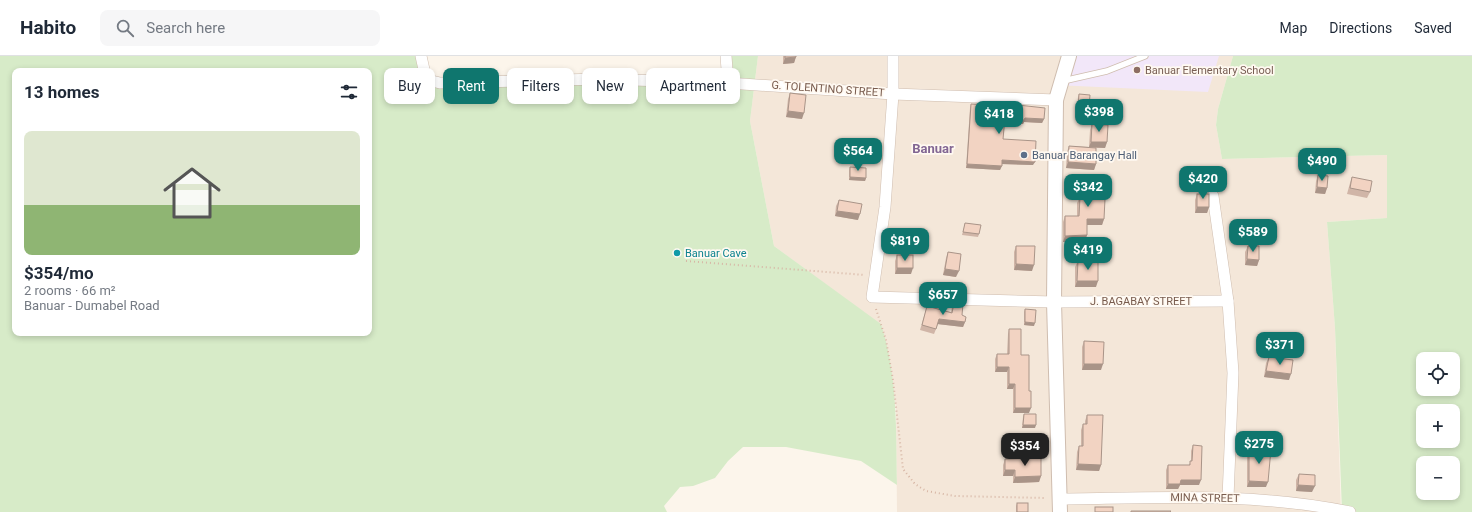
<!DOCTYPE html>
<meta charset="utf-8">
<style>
:root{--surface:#fff;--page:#f6f6f7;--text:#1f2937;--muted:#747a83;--line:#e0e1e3;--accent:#0f766e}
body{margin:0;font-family:Roboto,sans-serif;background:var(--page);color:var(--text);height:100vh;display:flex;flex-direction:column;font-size:15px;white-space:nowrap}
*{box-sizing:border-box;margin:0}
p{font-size:13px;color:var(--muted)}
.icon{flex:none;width:22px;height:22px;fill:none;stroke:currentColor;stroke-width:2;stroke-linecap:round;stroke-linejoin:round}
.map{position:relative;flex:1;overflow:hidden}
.side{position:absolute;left:12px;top:12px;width:360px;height:268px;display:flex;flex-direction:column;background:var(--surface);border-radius:8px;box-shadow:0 2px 6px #0003}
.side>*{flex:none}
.hud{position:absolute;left:384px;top:12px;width:380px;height:36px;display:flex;gap:8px}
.fabs{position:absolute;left:1416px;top:296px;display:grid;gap:8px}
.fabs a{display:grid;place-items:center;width:44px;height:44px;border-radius:8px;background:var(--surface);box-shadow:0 2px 6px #0003;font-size:20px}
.price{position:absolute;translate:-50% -34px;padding:0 9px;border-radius:8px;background:var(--accent);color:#fff;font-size:13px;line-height:26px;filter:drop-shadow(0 1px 2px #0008)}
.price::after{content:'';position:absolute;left:50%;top:24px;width:12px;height:9px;margin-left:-6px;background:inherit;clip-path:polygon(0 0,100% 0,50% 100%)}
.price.selected{background:#222;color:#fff}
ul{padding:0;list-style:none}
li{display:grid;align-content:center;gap:8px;height:212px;padding:0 12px}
li span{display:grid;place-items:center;height:124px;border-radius:8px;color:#555}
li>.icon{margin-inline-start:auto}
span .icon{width:72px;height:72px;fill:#fffc;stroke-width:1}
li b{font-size:17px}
h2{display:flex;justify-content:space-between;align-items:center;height:48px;padding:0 12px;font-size:17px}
.pill{padding:0 14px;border-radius:8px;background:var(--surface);box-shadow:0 2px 6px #0003;font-size:14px;line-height:36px}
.pill.selected{background:var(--accent);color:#fff}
header{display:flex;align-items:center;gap:24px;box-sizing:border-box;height:56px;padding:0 20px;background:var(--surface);border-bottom:1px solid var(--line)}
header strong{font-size:19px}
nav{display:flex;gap:22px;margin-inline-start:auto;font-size:14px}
.search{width:280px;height:36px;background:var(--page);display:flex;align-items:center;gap:10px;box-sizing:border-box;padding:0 14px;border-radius:8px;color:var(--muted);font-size:15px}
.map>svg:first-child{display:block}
</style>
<header>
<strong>Habito</strong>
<div class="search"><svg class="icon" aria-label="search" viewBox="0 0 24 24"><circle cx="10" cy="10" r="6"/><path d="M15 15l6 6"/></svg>Search here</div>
<nav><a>Map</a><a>Directions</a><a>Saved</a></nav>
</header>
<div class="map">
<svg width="1472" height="456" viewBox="0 0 1472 456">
<rect width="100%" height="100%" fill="#fcf5eb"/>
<!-- residential -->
<path fill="#f4e7d9" d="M758 0H1233L1218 53 1216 69 1222 103 1387 99V162L1327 166 1335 272 1341 456H897L896 352 881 269 774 190 750 65Z"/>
<!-- education -->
<path fill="#f2e7f9" d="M1065 0H1219L1208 36 1055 29Z"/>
<!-- green -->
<g fill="#d7ebc8" fill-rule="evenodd">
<path d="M0 0H421L428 24 727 27 726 0H758L750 65 774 190 881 268C898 321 896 375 897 429L861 405 786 391H743L728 405 715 422 693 430 680 431 664 450 667 456H0ZM15 15H369V277H15Z"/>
<path d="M1233 0H1472V456H1342L1335 272 1327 166 1387 162V99L1222 103 1216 69 1218 53ZM1423 303H1453V333H1423ZM1423 355H1453V385H1423ZM1423 407H1453V437H1423Z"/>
</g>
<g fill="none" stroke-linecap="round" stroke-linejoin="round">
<!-- service casing -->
<g stroke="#cfbdaf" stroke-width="7">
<path id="service" d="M1063 25 1107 15 1145 0"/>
</g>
<!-- minor casing -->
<g stroke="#cfbdaf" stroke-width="12">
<g id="minor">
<path d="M421 0 425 18 428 24 440 27 601 23 728 27 893 38 1056 44"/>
<path d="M726 0 728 27"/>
<path d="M893 0V38L885 151 872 241 1054 246 1228 245"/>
<path d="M1213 140 1228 245 1233 317 1228 442"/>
<path d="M1059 443C1156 442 1254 436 1350 456"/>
</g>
</g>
<!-- tertiary casing -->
<g stroke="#cfbdaf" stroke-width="16">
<path id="tertiary" d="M1060 456 1054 246 1056 44 1069 0"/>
</g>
<!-- path -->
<g stroke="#d7b6a5" stroke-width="2" stroke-dasharray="1 3" stroke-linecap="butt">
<path d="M686 205 865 219"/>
<path d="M876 253 886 284 893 324 903 413 915 428 926 435 955 440 1046 442"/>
</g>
<!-- service -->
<use href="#service" stroke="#fff" stroke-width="5.5"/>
<!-- minor -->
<use href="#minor" stroke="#fff" stroke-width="11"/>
<!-- tertiary -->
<use href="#tertiary" stroke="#fff" stroke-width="14"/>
</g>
<!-- wall -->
<g fill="#d0b5a7">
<path d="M783 0H796L794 7 783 8Z"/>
<path d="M790 37 802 63 786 61 788 43Z"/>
<path d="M1079 38 1088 54 1077 53 1078 41Z"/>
<path d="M971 48 1008 50 1009 48 1044 63 1042 67 1024 66 1023 68 1004 66 1003 83 1033 109 1002 108 1000 114 966 112 970 52Z"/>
<path d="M1092 68 1107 86 1105 92H1096V108L1094 114 1066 112 1067 96 1069 90 1089 91 1090 74Z"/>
<path d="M850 111 866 122 865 125 849 124V114Z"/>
<path d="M1318 119 1327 132 1325 138 1315 137 1316 125Z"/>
<path d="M1352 121 1370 136 1367 142 1347 138 1350 127Z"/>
<path d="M1087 122 1104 163 1102 169H1087V179L1085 185 1063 186V166L1065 160H1077V147L1080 141H1084L1085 128Z"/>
<path d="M1197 138 1209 151 1207 157H1195V144Z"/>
<path d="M839 144 858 164 835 160 836 150Z"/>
<path d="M965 167 979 178 978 181 962 179Z"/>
<path d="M1016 190 1032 215 1014 214V196Z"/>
<path d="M1248 190 1259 204 1257 210 1245 209V196Z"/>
<path d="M948 196 956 221 943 219 946 202Z"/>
<path d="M897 199 911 218H895V205Z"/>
<path d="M1078 205 1096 231H1075V211Z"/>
<path d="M954 247 962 259 965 266 963 271 938 268 934 278 920 274 927 250 951 256 952 251Z"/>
<path d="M1025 253 1034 270 1024 269V256Z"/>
<path d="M1009 273 1021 299 1029 357H1013V333H1007V316H995V303L997 298H1007L1008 278Z"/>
<path d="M1084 285 1101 314H1082V291Z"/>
<path d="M1269 301 1289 324 1264 321 1266 307Z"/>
<path d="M1024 358 1035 372H1022L1023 361Z"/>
<path d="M1087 359 1101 409 1099 415 1076 414 1077 396 1079 390H1081V374L1083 368H1085V365Z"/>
<path d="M1193 389 1199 429H1180L1178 433H1166V414L1168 409H1189L1191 405V395Z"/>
<path d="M1249 392 1266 431H1247V398Z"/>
<path d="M1005 403 1041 420 1039 426 1013 427V420H1003V409Z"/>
<path d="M1299 418 1312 436 1296 435V424Z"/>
<path d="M1017 447 1028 456H1016V450Z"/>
</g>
<!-- shaded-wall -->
<g fill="#a99488">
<path d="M796 1 794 7 783 8 785 2Z"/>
<path d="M1078 50 1089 51 1088 54 1077 53Z"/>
<path d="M788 55 804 57 802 63 786 61Z"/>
<path d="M1005 62H1025L1044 63 1042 67 1024 66 1023 68 1003 66Z"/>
<path d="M1091 86H1107L1105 92 1089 91Z"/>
<path d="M1002 104 1035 106 1033 109 1001 108Z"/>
<path d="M1068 106 1096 108 1094 114 1066 112Z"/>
<path d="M967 108 1002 110 1000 114 966 112Z"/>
<path d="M850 121 866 122 865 125 849 124Z"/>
<path d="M1317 131 1327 132 1325 138 1315 137Z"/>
<path d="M1197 151H1209L1207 157H1195Z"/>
<path d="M837 155 860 158 858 164 835 160Z"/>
<path d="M1087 163H1104L1102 169H1085Z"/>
<path d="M1087 179 1085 185 1063 186 1065 180Z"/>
<path d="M1247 203 1259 204 1257 210 1245 209Z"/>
<path d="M1016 208 1034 209 1032 215 1014 214Z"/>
<path d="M897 212H913L911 218H895Z"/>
<path d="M945 213 959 215 956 221 943 219Z"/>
<path d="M1077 225H1098L1096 231H1075Z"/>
<path d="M939 263 965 266 963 271 937 268Z"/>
<path d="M1025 266 1035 267 1034 270 1024 269Z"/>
<path d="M1084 308H1103L1101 314H1082Z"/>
<path d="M997 311H1009L1007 316H995Z"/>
<path d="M1266 315 1291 318 1289 324 1264 321Z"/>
<path d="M1009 328H1015L1013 333H1007Z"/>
<path d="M1015 352H1031L1029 357H1013Z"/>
<path d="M1023 369H1036L1035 372H1022Z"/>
<path d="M1078 408 1101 409 1099 415 1076 414Z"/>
<path d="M1005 414H1015L1013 420H1003Z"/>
<path d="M1041 420 1039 426 1013 427 1015 421Z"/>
<path d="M1181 424H1201L1199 429H1180L1178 433H1166L1168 428Z"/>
<path d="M1249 425 1268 426 1266 431H1247Z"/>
<path d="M1298 429 1315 430 1312 436 1296 435Z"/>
</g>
<!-- building -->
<g fill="#f2d3c2" stroke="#a99488">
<path d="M785 0H796V1L785 2Z"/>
<path d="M790 37 806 39 804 57 788 55Z"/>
<path d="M1079 38 1090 39 1089 51 1078 50Z"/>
<path d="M971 48 1008 50 1009 48 1045 52 1044 63 1025 62 1024 64 1005 62 1003 83 1036 85 1035 106 1002 104V110L967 108Z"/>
<path d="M1092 68 1108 69 1107 86H1091Z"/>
<path d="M1069 90 1096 92V108L1068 106Z"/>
<path d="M850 111 866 112V122L850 121Z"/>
<path d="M1318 119 1328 120 1327 132 1317 131Z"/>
<path d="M1352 121 1372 125 1370 136 1350 132Z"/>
<path d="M1087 122 1106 123 1104 163H1087V179L1065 180V160H1079L1080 141H1086Z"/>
<rect x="1197" y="138" width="12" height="13"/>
<path d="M839 144 862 148 860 158 837 155Z"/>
<path d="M965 167 981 169 979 178 963 176Z"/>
<path d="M1016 190H1035L1034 209 1016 208Z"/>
<path d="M1248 190H1259V204L1247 203Z"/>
<path d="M948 196 961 198 959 215 945 213Z"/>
<rect x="897" y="199" width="16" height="13"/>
<path d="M1078 205 1098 206V225H1077Z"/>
<path d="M954 247 963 248 962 259 966 261 965 266 939 263 936 273 922 269 927 250 952 257Z"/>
<path d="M1025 253 1036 254 1035 267 1025 266Z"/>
<path d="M1009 273H1021V299H1029V335H1031V352H1015V328H1009V311H997V298H1009Z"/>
<path d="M1084 285 1104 286 1103 308H1084Z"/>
<path d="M1269 301 1293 304 1291 318 1266 315Z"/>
<path d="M1024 358H1036V369H1023Z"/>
<path d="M1087 359H1103L1101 409 1078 408 1079 390H1083V368H1087Z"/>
<path d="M1193 389 1202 390 1201 424H1181L1180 428H1168V409H1190V405H1192Z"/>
<path d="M1249 392 1271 393 1268 426 1249 425Z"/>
<path d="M1041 402V420L1015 421V414H1005V403Z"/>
<path d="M1299 418 1315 419V430L1298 429Z"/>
<rect x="1017" y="447" width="11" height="9"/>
<rect x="1095" y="451" width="18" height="5"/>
<path d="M1131 455H1171L1170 456H1131Z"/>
</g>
<!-- markers -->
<circle fill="#8d6e63" stroke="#fff9f1" stroke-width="1.5" cx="1137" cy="14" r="4"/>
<circle fill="#5c6f8a" stroke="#fff9f1" stroke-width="1.5" cx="1024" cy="99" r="4"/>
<circle fill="#0f9aa8" stroke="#fff9f1" stroke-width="1.5" cx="677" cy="197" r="4"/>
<g text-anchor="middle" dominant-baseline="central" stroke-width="3.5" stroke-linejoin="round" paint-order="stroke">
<!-- education labels -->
<g font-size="11" fill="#785e54" stroke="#fff9f1" text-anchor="start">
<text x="1145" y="14">Banuar Elementary School</text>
</g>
<!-- street labels -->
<g font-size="11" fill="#785b4d" stroke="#fff9f1">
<text transform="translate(828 33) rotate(4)">G. TOLENTINO STREET</text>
<text x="1141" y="245">J. BAGABAY STREET</text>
<text transform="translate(1205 442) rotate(1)">MINA STREET</text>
</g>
<!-- service labels -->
<g font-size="11" fill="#4e5e75" stroke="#fff9f1" text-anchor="start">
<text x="1032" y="99">Banuar Barangay Hall</text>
</g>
<!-- culture labels -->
<g font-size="11" fill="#0d838f" stroke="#fff9f1" text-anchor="start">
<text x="685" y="197">Banuar Cave</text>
</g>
<!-- quarter labels -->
<g font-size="13" font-weight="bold" fill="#826693" stroke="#fff9f1">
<text x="933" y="92">Banuar</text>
</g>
</g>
</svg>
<div class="fabs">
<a><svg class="icon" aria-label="locate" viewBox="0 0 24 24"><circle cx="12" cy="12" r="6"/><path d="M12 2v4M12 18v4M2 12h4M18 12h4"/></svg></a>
<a>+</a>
<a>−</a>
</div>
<b class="price" style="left:1099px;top:77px">$398</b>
<b class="price" style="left:999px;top:79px">$418</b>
<b class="price" style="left:858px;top:116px">$564</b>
<b class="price" style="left:1322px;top:126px">$490</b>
<b class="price" style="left:1203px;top:144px">$420</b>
<b class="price" style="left:1088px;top:152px">$342</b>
<b class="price" style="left:1253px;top:197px">$589</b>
<b class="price" style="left:905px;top:206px">$819</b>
<b class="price" style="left:1088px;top:215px">$419</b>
<b class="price" style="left:943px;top:260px">$657</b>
<b class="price" style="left:1280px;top:310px">$371</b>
<b class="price" style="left:1259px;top:409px">$275</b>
<b class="price selected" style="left:1025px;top:411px">$354</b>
<div class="hud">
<a class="pill">Buy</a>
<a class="pill selected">Rent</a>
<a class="pill">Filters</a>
<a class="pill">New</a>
<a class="pill">Apartment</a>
</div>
<section class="side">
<h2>13 homes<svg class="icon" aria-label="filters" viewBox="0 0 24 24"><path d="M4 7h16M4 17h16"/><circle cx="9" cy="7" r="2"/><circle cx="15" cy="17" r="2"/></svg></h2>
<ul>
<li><span style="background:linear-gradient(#dfe7d0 60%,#8fb573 0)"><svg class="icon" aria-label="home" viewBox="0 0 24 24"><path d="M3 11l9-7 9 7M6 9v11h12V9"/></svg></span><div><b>$354/mo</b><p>2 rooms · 66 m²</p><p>Banuar - Dumabel Road</p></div></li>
</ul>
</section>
</div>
